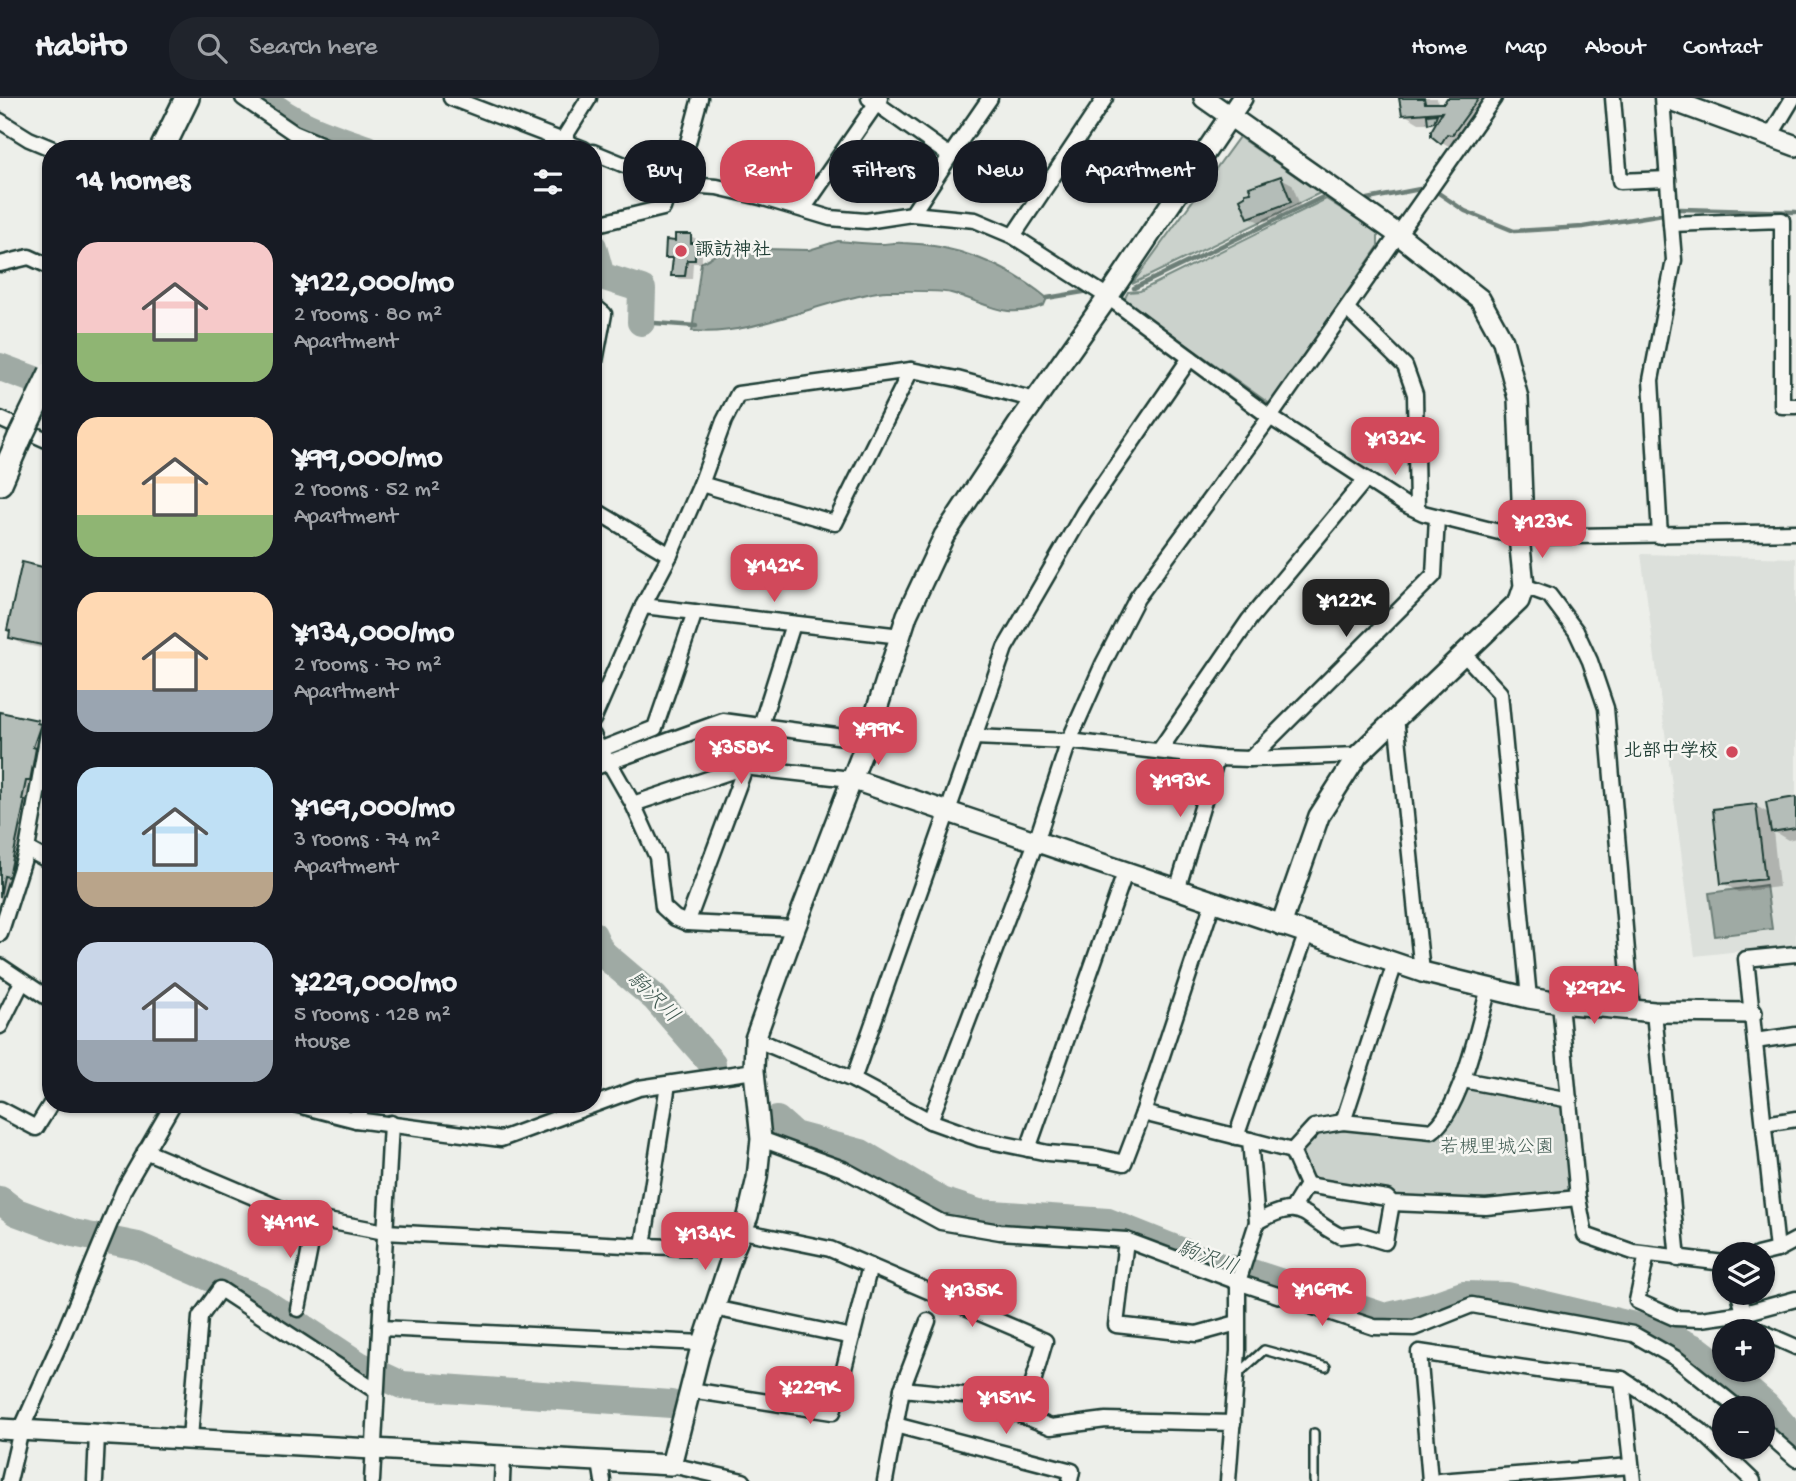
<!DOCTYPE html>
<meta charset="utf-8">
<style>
:root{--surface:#171b24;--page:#20242c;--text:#f1f3f6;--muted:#9ea1a6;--line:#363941;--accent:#d1495b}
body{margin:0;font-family:"Gochi Hand","Klee One",sans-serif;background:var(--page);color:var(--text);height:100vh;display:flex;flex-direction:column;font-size:26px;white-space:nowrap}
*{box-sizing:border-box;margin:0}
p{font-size:23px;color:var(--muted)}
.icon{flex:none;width:38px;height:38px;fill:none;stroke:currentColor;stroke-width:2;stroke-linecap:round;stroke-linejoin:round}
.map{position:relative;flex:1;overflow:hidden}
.sheet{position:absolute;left:42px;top:42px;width:560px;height:973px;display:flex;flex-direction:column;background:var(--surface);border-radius:28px;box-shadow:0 2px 5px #0004}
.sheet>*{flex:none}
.guide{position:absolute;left:623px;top:42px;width:665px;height:63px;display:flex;gap:14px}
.buttons{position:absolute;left:1712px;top:1144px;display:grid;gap:14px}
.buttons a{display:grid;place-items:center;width:63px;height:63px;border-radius:50%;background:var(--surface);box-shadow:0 2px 5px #0004;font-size:35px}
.price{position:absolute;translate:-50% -60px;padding:0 16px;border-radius:14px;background:var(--accent);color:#fff;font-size:23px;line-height:46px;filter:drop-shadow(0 2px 4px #0008)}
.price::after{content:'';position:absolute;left:50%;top:42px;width:21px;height:16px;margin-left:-10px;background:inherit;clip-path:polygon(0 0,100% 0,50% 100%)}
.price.current{background:#222;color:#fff}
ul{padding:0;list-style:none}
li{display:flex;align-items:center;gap:21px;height:175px;padding:0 35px}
li span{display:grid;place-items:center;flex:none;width:196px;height:140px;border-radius:21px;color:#555}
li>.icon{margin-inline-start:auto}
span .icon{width:84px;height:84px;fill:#fffc;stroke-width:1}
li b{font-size:30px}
h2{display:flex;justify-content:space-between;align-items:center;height:84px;padding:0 35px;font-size:30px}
.pill{padding:0 24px;border-radius:28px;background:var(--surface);box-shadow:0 2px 5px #0004;font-size:24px;line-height:63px}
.pill.current{background:var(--accent);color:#fff}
header{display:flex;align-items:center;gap:42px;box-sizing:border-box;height:98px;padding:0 35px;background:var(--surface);border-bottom:2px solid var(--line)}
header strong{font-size:33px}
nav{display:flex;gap:38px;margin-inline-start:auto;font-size:24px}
.search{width:490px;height:63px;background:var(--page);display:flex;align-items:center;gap:18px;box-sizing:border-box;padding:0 24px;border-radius:28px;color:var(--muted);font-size:26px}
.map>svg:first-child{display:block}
</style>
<header>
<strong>Habito</strong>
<div class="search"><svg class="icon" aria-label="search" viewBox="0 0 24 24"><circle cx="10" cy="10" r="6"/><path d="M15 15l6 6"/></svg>Search here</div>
<nav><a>Home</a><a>Map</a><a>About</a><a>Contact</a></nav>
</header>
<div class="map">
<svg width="1796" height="1383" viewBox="0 0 1796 1383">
<rect width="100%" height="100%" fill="#edefea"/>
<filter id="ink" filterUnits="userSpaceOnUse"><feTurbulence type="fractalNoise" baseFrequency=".0143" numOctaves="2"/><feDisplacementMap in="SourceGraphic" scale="14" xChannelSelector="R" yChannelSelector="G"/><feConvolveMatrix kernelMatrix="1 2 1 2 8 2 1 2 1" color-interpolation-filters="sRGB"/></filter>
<g filter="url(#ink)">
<!-- built -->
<path fill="#dce0db" d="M1641 456 1796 460V847L1695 858Z"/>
<!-- green -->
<g fill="#cbd2cc" stroke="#758880" stroke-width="2">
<path d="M1239 39 1320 95 1132 186Z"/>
<path d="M1326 101 1378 134V149L1270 306 1124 202 1128 194 1140 193Z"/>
<path d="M1470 986 1564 1006 1569 1013 1571 1100 1437 1106 1307 1087 1297 1059 1313 1034 1346 1028 1440 1037 1460 991Z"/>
</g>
<!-- water -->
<g fill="#9faaa4" stroke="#6c7e77" stroke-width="2">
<path d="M838 143C852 144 867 146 881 146 888 146 895 144 903 145 955 146 1007 167 1047 200L1044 207C1005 223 988 205 951 195 939 192 901 193 887 193 876 193 865 197 855 199 804 210 745 239 692 233L701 165 728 150 809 152Z"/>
<path d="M1766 787 1772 831 1715 838 1709 795Z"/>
</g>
<!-- shadow -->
<g fill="#0003">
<path d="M1401 0H1437L1438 6H1445L1449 0H1499L1457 53 1442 44 1437 25H1419L1404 16Z"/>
<path d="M1281 80 1292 86 1301 110 1261 125 1250 119Z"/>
<path d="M677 138H691L698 142 697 148 702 151V165H693L692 181H680L673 177 674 163 667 159 676 144Z"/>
<path d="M51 472V552L22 546 11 540Z"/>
<path d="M0 616 37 623 48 630 51 634 0 834Z"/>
<path d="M1796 701V740L1788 742 1773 733 1779 789 1738 794 1723 785 1756 708 1770 716Z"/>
</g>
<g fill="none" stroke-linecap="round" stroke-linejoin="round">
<!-- stream -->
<g stroke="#6c7e77" stroke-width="4.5">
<path d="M1437 94 1465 113 1514 133 1583 129 1663 116"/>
<path d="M1368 101 1420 91"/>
<path d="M1680 111 1796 114"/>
<path d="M1134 190 1323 99"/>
<path d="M1047 200 1089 193"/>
<path d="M641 224 696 228"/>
</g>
<!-- river -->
<g stroke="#9faaa4" stroke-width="28">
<path d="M263 0C292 27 330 38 367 51"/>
<path d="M593 149 601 178 642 191 641 224"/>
<path d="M0 269 51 288"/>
<path d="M593 837 601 854 655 900 712 965"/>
<path d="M777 1022 794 1037 861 1055 942 1103 979 1115 1108 1124 1218 1168 1249 1174 1385 1219 1432 1208 1463 1197 1508 1198 1660 1234 1698 1252 1724 1272"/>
<path d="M0 1102 16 1114 73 1135 138 1148 259 1201 359 1267 402 1287 671 1306"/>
<path d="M1724 1272 1766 1308 1796 1342"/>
</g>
</g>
<!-- building -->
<g fill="#b4bdb8" stroke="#1f3d34" stroke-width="2">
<path d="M1399 0H1424L1425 5H1444L1447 0H1479L1452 37 1447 36 1441 46 1431 38V33L1442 14 1402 17Z"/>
<path d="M1437 16 1434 24 1428 26 1427 17Z"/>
<path d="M1281 78 1291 104 1248 120 1240 101 1245 98V95L1251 94 1249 89Z"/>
<path d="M675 136H691V145H695V162H687L685 178H671L673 160H665L666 142 675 143Z"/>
<path d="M22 464 51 471V549L9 540 10 533 7 532Z"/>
<path d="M0 614 38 622 37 625 41 626 33 649 36 650 30 683H26L22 702H25L9 779 4 778 0 799Z"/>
<path d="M1796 699V730L1771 734 1766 704Z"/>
<path d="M1756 706 1765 781 1721 786 1713 711Z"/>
</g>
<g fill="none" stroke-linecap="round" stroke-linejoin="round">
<!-- lane casing -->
<g stroke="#1f3d34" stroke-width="12">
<g id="lane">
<path d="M1239 1275 1264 1252 1326 1269"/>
<path d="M1314 1335V1383"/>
</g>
</g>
<!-- street casing -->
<g stroke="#1f3d34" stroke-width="19">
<g id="street">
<path d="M243 0 294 35 332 51"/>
<path d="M451 0 584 51"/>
<path d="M1613 0 1620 83 1668 81"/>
<path d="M1662 0 1671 126 1782 122V308H1796"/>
<path d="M0 23 29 41 53 51"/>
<path d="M1769 40 1793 0"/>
<path d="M557 51 589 0"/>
<path d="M593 54 671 86 717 89 760 99 830 120 866 123 912 116 950 58 869 0"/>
<path d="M950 58 990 0"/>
<path d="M677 85 700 0"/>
<path d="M803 111 880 0"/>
<path d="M912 116 975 122 1013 138 1108 199 1270 319 1404 406 1423 415 1519 439 1796 434"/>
<path d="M593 127 663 110 671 86"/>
<path d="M1013 138 1105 0"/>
<path d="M0 166 29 159 51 169"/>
<path d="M593 207 604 216 593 274"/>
<path d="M1347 211 1405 268 1415 296 1417 412"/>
<path d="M1190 260 1084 414 1005 550 974 639 1069 643 1217 660 1250 661 1358 657"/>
<path d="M0 321 51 344"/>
<path d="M701 386 835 425 911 272"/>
<path d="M593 411 670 457"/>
<path d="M1660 438 1651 282 1674 162 1671 126"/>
<path d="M1524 488 1549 497 1576 533 1590 563 1606 610 1632 911"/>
<path d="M643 508 901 538"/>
<path d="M1464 556 1500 595 1529 900"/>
<path d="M1396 619 1422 874"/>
<path d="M593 622 643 508 670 457 701 386 724 323 738 296 911 272 957 281 1035 302"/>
<path d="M593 637 599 652 609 664 633 706 657 759 663 809 675 820 687 825 795 830"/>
<path d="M599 652 655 630 695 514"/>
<path d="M1159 653 1249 522 1366 381"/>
<path d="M1250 661 1434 477 1437 419"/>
<path d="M593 670 723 623 867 642"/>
<path d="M633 706 744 669 851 681"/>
<path d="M27 751 51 764"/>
<path d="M1177 792 1217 660"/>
<path d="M687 825 761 627 793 526"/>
<path d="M0 836 27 751 51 619"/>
<path d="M1395 865 1343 1024 1432 1033C1461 1013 1479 925 1489 890"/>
<path d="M0 868 51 902"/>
<path d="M1560 905 1578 1100 1585 1137 1633 1154 1724 1165"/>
<path d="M1654 914 1678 1161"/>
<path d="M0 928 22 884"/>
<path d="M755 941 853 982 930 1023 980 1041 1048 1055 1098 1059 1124 1065 1143 1015 1250 1042 1257 1124 1238 1184V1253L1228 1383"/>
<path d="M1755 943 1796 937"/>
<path d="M853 982 974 639"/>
<path d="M1463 982 1570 1002"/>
<path d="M294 1006 356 1022 501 1041 639 990 754 973"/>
<path d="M0 1011 36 1030 51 1006"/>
<path d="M1143 1015 1213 804"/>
<path d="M356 1022 362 1006"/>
<path d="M930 1023 1036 744 1069 643 1103 566 1137 500 1270 319 1494 0"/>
<path d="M1764 1026 1796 1021"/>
<path d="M1236 1039 1307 834"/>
<path d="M761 1041 843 1071 941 1124 1000 1134 1126 1142"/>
<path d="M1250 1042 1292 1053 1314 1029 1343 1024"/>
<path d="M1028 1051 1125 775"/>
<path d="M145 1053 296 1117 385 1134 643 1148 734 1151"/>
<path d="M1292 1053 1307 1087"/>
<path d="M1293 1110 1307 1087 1387 1100 1392 1105 1486 1109 1578 1100"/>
<path d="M1257 1124C1303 1098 1301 1118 1340 1138L1359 1136 1385 1144 1392 1105"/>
<path d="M742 1133 830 1151 1045 1243 1023 1318"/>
<path d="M643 1148 668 986"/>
<path d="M1777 1152 1746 861 1796 856"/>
<path d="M1647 1156 1637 1203 1675 1220 1701 1221 1744 1215 1750 1229 1761 1234"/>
<path d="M1757 1157 1777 1152 1796 1142"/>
<path d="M1739 1195 1744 1215 1796 1201"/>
<path d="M714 1210 852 1239"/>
<path d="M298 1211 316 1120"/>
<path d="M1237 1225 1197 1236 1116 1227 1126 1142 1238 1184 1374 1229 1414 1230 1472 1207 1633 1236 1677 1261 1739 1311"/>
<path d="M380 1230 703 1245"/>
<path d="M1762 1234 1796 1249"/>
<path d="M1622 1281 1633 1383"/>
<path d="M902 1291 974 1298 1051 1329 1106 1322 1233 1325"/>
<path d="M690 1292 833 1314 870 1168"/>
<path d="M895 1327 1072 1373 1070 1383"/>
<path d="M1762 1331 1796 1361"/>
<path d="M190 1340 200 1219 220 1191 376 1293"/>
<path d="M600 1364 603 1383"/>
<path d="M671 1367 743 1383"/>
<path d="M9 1383 21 1332 59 1247 124 1091 173 1006"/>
<path d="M95 1383 97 1337"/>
<path d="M372 1383 391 1025"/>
<path d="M502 1383 503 1359"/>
<path d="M885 1383 902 1291 928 1223"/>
<path d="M1430 1383 1419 1254 1558 1275 1622 1281 1700 1332 1753 1383"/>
<path d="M1439 1383 1631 1368"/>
</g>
</g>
<!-- secondary casing -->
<g stroke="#1f3d34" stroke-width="24">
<g id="secondary">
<path d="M1204 0 1399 137 1480 201 1503 243 1518 300 1522 400 1519 439 1524 488 1519 503 1358 657 1319 718 1281 827"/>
<path d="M1665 0 1796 48"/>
<path d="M851 681 1422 874 1529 900 1560 905 1654 914 1752 915"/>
<path d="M0 1331 671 1367 699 1257 734 1151 748 1118 757 1080 761 1041 754 973 755 941 795 830 867 642 907 517 944 438 1019 325 1108 199 1242 0"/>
</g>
</g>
<!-- primary casing -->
<g stroke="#1f3d34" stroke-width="28">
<g id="primary">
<path d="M162 51 187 0"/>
<path d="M0 385 20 339"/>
</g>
</g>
<!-- lane -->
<use href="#lane" stroke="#f6f6f2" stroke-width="7"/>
<!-- street -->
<use href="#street" stroke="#f6f6f2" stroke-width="14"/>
<!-- secondary -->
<use href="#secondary" stroke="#f6f6f2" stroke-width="19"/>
<!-- primary -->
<use href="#primary" stroke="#f6f6f2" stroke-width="23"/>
<!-- primary-bridge casing -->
<g stroke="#1f3d34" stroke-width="28" stroke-linecap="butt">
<path id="primary-bridge" d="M20 339 51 275"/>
</g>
<!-- primary-bridge -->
<use href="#primary-bridge" stroke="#f6f6f2" stroke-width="23"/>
</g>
</g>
<!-- markers -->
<g fill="#d1495b" stroke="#f6f6f2" stroke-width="2.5">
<circle cx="681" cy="153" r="7"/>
<circle cx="1732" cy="654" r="7"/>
</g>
<g text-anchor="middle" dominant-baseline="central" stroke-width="5" stroke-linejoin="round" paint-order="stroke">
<!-- poi labels -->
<g font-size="19" font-weight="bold" fill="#1f3d34" stroke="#f6f6f2" text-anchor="start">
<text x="695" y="153">諏訪神社</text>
<text x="1718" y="654" text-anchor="end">北部中学校</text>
</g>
<!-- park labels -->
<g font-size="19" fill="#415b52" stroke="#f6f6f2">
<text x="1497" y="1050">若槻里城公園</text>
</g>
<!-- water labels -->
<g font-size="21" font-style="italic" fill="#3f5850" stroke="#f6f6f2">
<text transform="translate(652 901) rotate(44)">駒沢川</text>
<text transform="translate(1207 1162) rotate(20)">駒沢川</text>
</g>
</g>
</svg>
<div class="buttons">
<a><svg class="icon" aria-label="layers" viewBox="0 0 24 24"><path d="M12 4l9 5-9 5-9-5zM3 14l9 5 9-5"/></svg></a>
<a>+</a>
<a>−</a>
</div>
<b class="price" style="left:1395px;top:379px">¥132K</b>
<b class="price" style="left:1542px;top:462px">¥123K</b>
<b class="price" style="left:774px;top:506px">¥142K</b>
<b class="price current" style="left:1346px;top:541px">¥122K</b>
<b class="price" style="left:878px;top:669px">¥99K</b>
<b class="price" style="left:741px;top:688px">¥358K</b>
<b class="price" style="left:1180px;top:721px">¥193K</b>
<b class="price" style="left:1594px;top:928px">¥292K</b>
<b class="price" style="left:290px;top:1162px">¥411K</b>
<b class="price" style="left:705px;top:1174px">¥134K</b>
<b class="price" style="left:1322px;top:1230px">¥169K</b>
<b class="price" style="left:972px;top:1231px">¥135K</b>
<b class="price" style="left:810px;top:1328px">¥229K</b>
<b class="price" style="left:1006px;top:1338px">¥151K</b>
<div class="guide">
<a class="pill">Buy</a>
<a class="pill current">Rent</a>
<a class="pill">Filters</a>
<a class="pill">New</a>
<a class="pill">Apartment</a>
</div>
<section class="sheet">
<h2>14 homes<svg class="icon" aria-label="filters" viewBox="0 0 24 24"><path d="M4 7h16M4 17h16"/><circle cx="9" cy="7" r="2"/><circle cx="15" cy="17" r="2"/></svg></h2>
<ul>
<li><span style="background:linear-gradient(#f6c9c9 65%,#8fb573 0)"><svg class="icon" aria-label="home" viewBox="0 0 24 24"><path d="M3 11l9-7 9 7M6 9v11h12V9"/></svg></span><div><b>¥122,000/mo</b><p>2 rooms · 80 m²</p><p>Apartment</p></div></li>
<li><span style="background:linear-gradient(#ffd9b3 70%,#8fb573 0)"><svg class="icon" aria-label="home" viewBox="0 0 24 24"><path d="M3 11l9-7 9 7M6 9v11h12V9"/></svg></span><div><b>¥99,000/mo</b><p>2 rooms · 52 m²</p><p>Apartment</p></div></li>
<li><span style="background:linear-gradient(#ffd9b3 70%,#9aa5b1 0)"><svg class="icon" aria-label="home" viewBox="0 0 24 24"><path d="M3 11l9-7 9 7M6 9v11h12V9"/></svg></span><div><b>¥134,000/mo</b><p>2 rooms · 70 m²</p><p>Apartment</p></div></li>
<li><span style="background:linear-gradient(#bfe0f5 75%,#b9a48a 0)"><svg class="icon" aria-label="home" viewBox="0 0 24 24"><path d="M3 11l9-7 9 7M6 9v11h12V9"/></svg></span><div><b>¥169,000/mo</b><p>3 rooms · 74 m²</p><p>Apartment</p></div></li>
<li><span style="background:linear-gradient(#c9d6e8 70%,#9aa5b1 0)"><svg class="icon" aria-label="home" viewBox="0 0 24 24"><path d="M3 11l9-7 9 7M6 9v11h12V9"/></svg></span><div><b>¥229,000/mo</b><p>5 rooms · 128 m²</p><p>House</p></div></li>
</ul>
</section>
</div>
